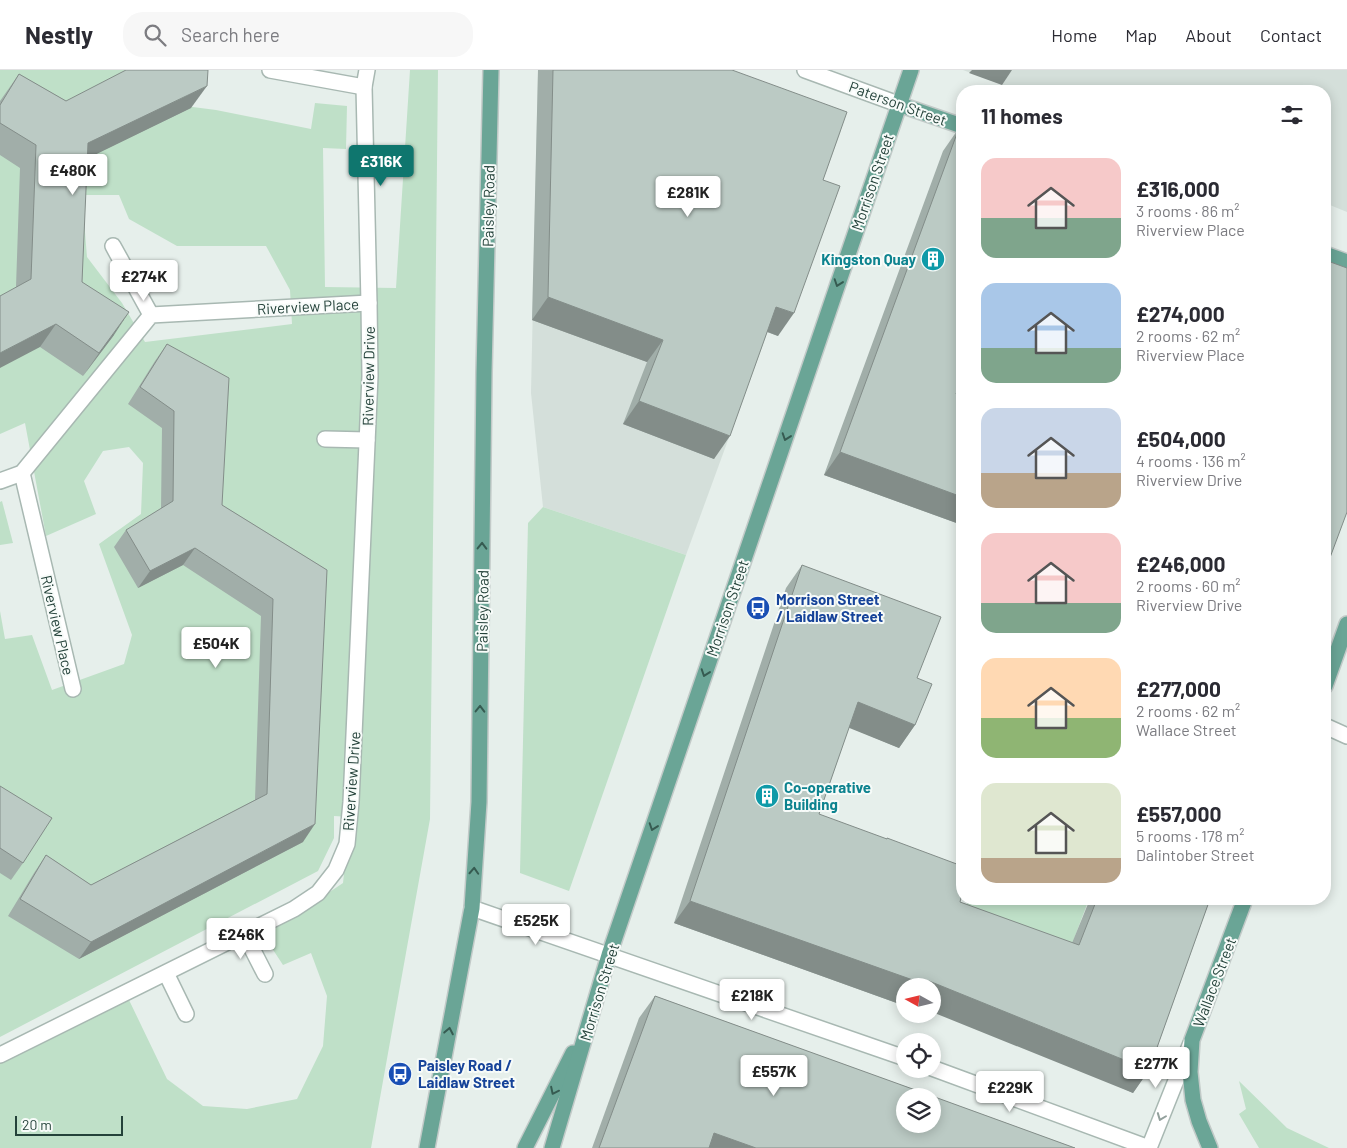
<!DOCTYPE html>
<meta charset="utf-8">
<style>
:root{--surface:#fff;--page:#f7f7f7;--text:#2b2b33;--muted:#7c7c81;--line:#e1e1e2;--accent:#0f766e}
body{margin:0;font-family:Barlow,sans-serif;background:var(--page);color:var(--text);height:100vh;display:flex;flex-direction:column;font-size:19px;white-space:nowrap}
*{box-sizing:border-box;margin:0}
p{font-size:16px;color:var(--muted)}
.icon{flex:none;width:28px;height:28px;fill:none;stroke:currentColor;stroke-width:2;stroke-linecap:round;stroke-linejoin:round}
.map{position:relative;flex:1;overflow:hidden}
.sheet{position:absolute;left:956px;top:15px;width:375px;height:820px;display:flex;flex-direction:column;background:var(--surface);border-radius:20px;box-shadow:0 2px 12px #0003}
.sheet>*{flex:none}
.needle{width:32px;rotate:278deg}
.controls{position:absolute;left:896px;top:908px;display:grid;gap:10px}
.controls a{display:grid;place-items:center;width:45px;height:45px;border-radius:50%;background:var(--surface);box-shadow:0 2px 12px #0003;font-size:25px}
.scale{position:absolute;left:15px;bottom:12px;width:108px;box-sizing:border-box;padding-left:5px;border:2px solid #24423a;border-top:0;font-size:14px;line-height:18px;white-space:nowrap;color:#24423a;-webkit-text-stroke:4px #f7fbf9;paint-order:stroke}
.price{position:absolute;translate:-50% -42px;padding:0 11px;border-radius:5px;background:#fff;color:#222;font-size:16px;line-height:32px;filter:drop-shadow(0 1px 2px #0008)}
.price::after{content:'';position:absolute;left:50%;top:30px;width:15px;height:11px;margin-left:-8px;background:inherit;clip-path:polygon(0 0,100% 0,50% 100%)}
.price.selected{background:var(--accent);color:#fff}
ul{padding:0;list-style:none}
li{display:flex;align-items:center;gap:15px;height:125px;padding:0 25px}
li span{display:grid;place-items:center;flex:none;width:140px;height:100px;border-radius:15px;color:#555}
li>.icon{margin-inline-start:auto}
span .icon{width:60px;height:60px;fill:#fffc;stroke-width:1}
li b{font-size:21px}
h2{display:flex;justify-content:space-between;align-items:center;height:60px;padding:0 25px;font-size:21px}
header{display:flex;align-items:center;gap:30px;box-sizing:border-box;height:70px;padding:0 25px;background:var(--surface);border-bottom:1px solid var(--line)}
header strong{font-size:24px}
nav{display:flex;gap:28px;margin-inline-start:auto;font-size:18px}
.search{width:350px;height:45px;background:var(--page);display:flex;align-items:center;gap:12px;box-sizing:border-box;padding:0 18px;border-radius:20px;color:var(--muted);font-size:19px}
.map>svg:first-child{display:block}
</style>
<header>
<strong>Nestly</strong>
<div class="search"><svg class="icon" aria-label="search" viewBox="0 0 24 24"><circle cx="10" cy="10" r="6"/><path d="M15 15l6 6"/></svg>Search here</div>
<nav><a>Home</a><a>Map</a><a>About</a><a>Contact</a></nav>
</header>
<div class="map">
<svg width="1347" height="1078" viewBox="0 0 1347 1078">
<rect width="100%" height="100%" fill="#e6efeb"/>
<!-- built -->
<g fill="#d4dfda">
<path d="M538 0H662L841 61 686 485 543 437 531 323Z"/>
<path d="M963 0H1347V142L1325 133V21H1019Z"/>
</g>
<!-- green -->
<g fill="#bfe0c8" fill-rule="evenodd">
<path d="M0 0H189L185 36 216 40 311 59 315 33 347 36 346 79 323 78 325 217 396 218 410 0H438L430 749 371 1078H0V993L129 930 167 1009 203 1036 247 1039 297 1029 323 976 327 926 311 883 283 895 264 866 343 813 350 747 334 746V768L318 801 0 967V541L5 569 32 565 52 620 124 594 132 565 99 474 141 444 143 393 129 377 103 381 84 411 96 444 46 466 25 353 0 364ZM82 125H119L129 149 177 176H266L290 220 292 254 145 272 122 233 87 187Z"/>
<path d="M2 431 13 473 0 475V432Z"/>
<path d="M543 437 686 485 569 821 520 803 528 453Z"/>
<path d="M969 829H1089L1063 898 946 888Z"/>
<path d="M1239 1011 1287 1058 1329 1078H1259L1239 1044 1246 1039Z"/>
</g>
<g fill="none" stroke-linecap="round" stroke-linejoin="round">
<!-- minor casing -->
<g stroke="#a8b8b2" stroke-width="18">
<g id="minor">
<path d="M270 0 364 17"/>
<path d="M805 0 898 34"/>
<path d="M113 176 151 245"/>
<path d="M325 369 367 370"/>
<path d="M22 403 73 619"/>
<path d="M0 411 22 403 151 245 369 233"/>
<path d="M1325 656 1347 666"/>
<path d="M472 838 905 988"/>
<path d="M244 863 265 904"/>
<path d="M166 903 186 944"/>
<path d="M0 985 294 839 318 823 336 800 347 774 351 732 370 306 369 233 364 17 367 0"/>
<path d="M932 998 1149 1078"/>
<path d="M1149 1078 1191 973"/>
</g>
</g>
<!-- major casing -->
<g stroke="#c2cac8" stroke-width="18">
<g id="major">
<path d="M898 34 962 56"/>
<path d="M1325 184 1347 192"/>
<path d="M1325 616 1347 554"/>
<path d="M427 1078 472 838 479 732 484 303 491 0"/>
<path d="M525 1078 573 983"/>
<path d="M552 1078 609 885 911 0"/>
<path d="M1210 1078 1199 1051 1193 1030 1190 1002 1192 970 1245 829"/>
</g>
</g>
<!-- minor -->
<use href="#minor" stroke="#fff" stroke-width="15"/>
<!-- major -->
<use href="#major" stroke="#6aa596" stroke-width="15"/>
</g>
<!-- wall -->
<g fill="#a1aea9">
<path d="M538 0H732L823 110 778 266 767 262 714 389 623 354 647 292 532 250Z"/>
<path d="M19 4 66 31 191 38 87 88 82 212 114 265 83 306 40 277 16 217 20 98 0 85V31Z"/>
<path d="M959 58 956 324 962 327V455L824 405 943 81Z"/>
<path d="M167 274 222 435 327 500 303 772 79 889 8 846 34 803 46 785 91 815 255 730 261 546 183 495 138 518 114 477 126 460 161 439 162 358 128 334 155 291Z"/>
<path d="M802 495 917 608 915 655 899 678 849 657 819 744 960 832 1072 873 1090 829H1210L1149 1000 1133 1023 905 916V936L674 853 786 518Z"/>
<path d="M0 716 23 793 11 810 0 803Z"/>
<path d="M655 926 1075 1078H592L639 948Z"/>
</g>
<!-- shaded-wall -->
<g fill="#838d89">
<path d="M972 0H1012L1002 15 969 3Z"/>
<path d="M207 16 191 38 72 96 88 73Z"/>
<path d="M548 227 663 270 647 292 532 250Z"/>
<path d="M776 237 794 243 778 266 760 259Z"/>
<path d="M129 242 114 265 83 306 99 283Z"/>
<path d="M56 254 40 277 0 298V283Z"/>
<path d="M639 331 730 366 714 389 623 354Z"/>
<path d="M840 382 962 427V455L824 405Z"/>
<path d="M195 478 183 495 138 518 150 501Z"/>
<path d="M858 632 915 655 899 678 842 655Z"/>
<path d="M315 754 303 772 79 889 91 872Z"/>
<path d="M690 831 929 911 1149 1000 1133 1023 932 942V916H905V936L674 853Z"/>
<path d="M714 1063 756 1078H704Z"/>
</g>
<!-- building -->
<g fill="#bbcac4" stroke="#838d89">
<path d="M126 0H208L207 16 88 73 82 212 129 242 99 283 56 254 0 283V226L31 209 36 75 0 53V35L19 4 66 31Z"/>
<path d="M553 0H732L847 42 823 110 840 116 794 243 776 237 730 366 639 331 663 270 548 227Z"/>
<path d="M959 58 962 60V308L956 324 962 327V427L840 382Z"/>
<path d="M1325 190 1347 198V442L1325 501Z"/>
<path d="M167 274 229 308 222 435 327 500 315 754 91 872 20 829 46 785 91 815 267 724 273 529 195 478 150 501 126 460 173 431 174 341 140 317Z"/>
<path d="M802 495 941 547 917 608 932 614 915 655 858 632 819 744 887 769V768L962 796V824L960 832 1079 875 1097 829H1210L1149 1000 929 911 927 915 690 831Z"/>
<path d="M0 716 52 748 23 793 0 778Z"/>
<path d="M655 926 932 1026H905V1054H932V1026L1075 1078H756L714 1063 709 1078H599Z"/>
</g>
<!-- one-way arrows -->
<defs><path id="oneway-chevron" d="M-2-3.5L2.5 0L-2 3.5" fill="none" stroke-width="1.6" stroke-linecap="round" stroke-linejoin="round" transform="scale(1.25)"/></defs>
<g stroke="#365b51">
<use href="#oneway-chevron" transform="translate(838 213) rotate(109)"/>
<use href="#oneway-chevron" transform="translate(786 367) rotate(109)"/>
<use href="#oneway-chevron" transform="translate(482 476) rotate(-89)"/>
<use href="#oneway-chevron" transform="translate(705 603) rotate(109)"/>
<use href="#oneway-chevron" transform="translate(480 639) rotate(-89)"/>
<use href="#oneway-chevron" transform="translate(653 757) rotate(109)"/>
<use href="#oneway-chevron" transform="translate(474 801) rotate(-87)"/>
<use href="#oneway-chevron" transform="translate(449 961) rotate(-79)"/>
<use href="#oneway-chevron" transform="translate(554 1021) rotate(116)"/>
</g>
<use stroke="#92a09c" href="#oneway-chevron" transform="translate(1161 1047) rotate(111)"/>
<!-- icons -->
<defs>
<g id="building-disc" transform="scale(1.25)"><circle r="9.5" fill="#0f9aa8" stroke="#f7fbf9"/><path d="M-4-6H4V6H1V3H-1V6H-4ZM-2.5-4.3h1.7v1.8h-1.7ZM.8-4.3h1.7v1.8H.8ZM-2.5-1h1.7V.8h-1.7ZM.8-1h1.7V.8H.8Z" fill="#fff"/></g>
<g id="bus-disc" transform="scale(1.25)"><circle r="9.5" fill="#1a4fb4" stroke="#f7fbf9"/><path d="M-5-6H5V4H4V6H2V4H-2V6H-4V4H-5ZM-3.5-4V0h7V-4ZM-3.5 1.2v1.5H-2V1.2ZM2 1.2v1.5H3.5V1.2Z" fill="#fff"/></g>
</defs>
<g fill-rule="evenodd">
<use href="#building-disc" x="933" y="189"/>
<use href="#bus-disc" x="758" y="538"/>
<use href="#building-disc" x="767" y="726"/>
<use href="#bus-disc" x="400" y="1004"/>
</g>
<g text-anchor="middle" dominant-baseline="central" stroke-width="4" stroke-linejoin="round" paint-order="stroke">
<!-- street labels -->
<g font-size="15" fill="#24423a" stroke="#f7fbf9">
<text transform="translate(898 33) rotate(20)">Paterson Street</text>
<text transform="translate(872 112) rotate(-71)">Morrison Street</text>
<text transform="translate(488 136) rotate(-89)">Paisley Road</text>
<text transform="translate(308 236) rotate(-3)">Riverview Place</text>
<text transform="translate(368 306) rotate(-89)">Riverview Drive</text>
<text transform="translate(727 538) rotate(-71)">Morrison Street</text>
<text transform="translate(482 541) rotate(-89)">Paisley Road</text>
<text transform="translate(58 555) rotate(77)">Riverview Place</text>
<text transform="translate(351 711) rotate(-86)">Riverview Drive</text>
<text transform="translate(1214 912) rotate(-69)">Wallace Street</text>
<text transform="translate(599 922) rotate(-73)">Morrison Street</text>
</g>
<!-- culture labels -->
<g font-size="15" font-weight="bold" fill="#0d838f" stroke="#f7fbf9" text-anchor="end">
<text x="916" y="189">Kingston Quay</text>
<text x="784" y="717" text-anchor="start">Co-operative<tspan x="784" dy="17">Building</tspan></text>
</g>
<!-- transit labels -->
<g font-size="15" font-weight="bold" fill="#164399" stroke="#f7fbf9" text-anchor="start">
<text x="776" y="529">Morrison Street<tspan x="776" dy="17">/ Laidlaw Street</tspan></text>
<text x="418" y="995">Paisley Road /<tspan x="418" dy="17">Laidlaw Street</tspan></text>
</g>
</g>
</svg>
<div class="controls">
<a><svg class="needle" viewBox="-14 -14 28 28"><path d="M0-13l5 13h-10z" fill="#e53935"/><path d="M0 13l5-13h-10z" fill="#7c7c81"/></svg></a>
<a><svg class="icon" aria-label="locate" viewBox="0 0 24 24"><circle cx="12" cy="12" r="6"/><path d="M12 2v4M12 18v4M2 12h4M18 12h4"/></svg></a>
<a><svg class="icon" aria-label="layers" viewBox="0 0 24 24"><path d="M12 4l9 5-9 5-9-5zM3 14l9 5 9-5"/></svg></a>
</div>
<div class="scale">20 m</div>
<b class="price selected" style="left:381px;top:117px">£316K</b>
<b class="price" style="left:73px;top:126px">£480K</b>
<b class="price" style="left:688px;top:148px">£281K</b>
<b class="price" style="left:144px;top:232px">£274K</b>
<b class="price" style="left:216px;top:599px">£504K</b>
<b class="price" style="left:536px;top:876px">£525K</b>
<b class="price" style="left:241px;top:890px">£246K</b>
<b class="price" style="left:752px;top:951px">£218K</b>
<b class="price" style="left:1156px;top:1019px">£277K</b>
<b class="price" style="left:774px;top:1027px">£557K</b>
<b class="price" style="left:1010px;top:1043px">£229K</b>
<section class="sheet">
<h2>11 homes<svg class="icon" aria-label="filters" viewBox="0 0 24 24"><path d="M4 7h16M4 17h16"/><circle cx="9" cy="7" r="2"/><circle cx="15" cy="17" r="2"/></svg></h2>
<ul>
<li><span style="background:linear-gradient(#f6c9c9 60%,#7fa58c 0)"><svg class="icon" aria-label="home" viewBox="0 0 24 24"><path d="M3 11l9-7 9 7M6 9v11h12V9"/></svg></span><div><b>£316,000</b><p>3 rooms · 86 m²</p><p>Riverview Place</p></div></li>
<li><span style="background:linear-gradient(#a9c7e8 65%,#7fa58c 0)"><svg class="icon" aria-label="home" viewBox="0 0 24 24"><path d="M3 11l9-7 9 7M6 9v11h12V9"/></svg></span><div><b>£274,000</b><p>2 rooms · 62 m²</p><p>Riverview Place</p></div></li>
<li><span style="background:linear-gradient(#c9d6e8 65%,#b9a48a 0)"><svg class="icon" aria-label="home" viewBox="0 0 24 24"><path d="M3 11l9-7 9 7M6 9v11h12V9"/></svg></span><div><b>£504,000</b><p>4 rooms · 136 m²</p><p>Riverview Drive</p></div></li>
<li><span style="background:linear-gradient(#f6c9c9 70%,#7fa58c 0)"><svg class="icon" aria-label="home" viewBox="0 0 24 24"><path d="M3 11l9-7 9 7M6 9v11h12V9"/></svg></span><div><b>£246,000</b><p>2 rooms · 60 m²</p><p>Riverview Drive</p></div></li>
<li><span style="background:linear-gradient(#ffd9b3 60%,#8fb573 0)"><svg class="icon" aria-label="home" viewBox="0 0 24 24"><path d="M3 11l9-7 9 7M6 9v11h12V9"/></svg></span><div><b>£277,000</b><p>2 rooms · 62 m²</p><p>Wallace Street</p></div></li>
<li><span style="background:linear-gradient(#dfe7d0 75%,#b9a48a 0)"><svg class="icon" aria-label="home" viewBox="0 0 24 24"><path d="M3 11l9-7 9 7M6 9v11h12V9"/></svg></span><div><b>£557,000</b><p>5 rooms · 178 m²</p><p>Dalintober Street</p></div></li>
</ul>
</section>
</div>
